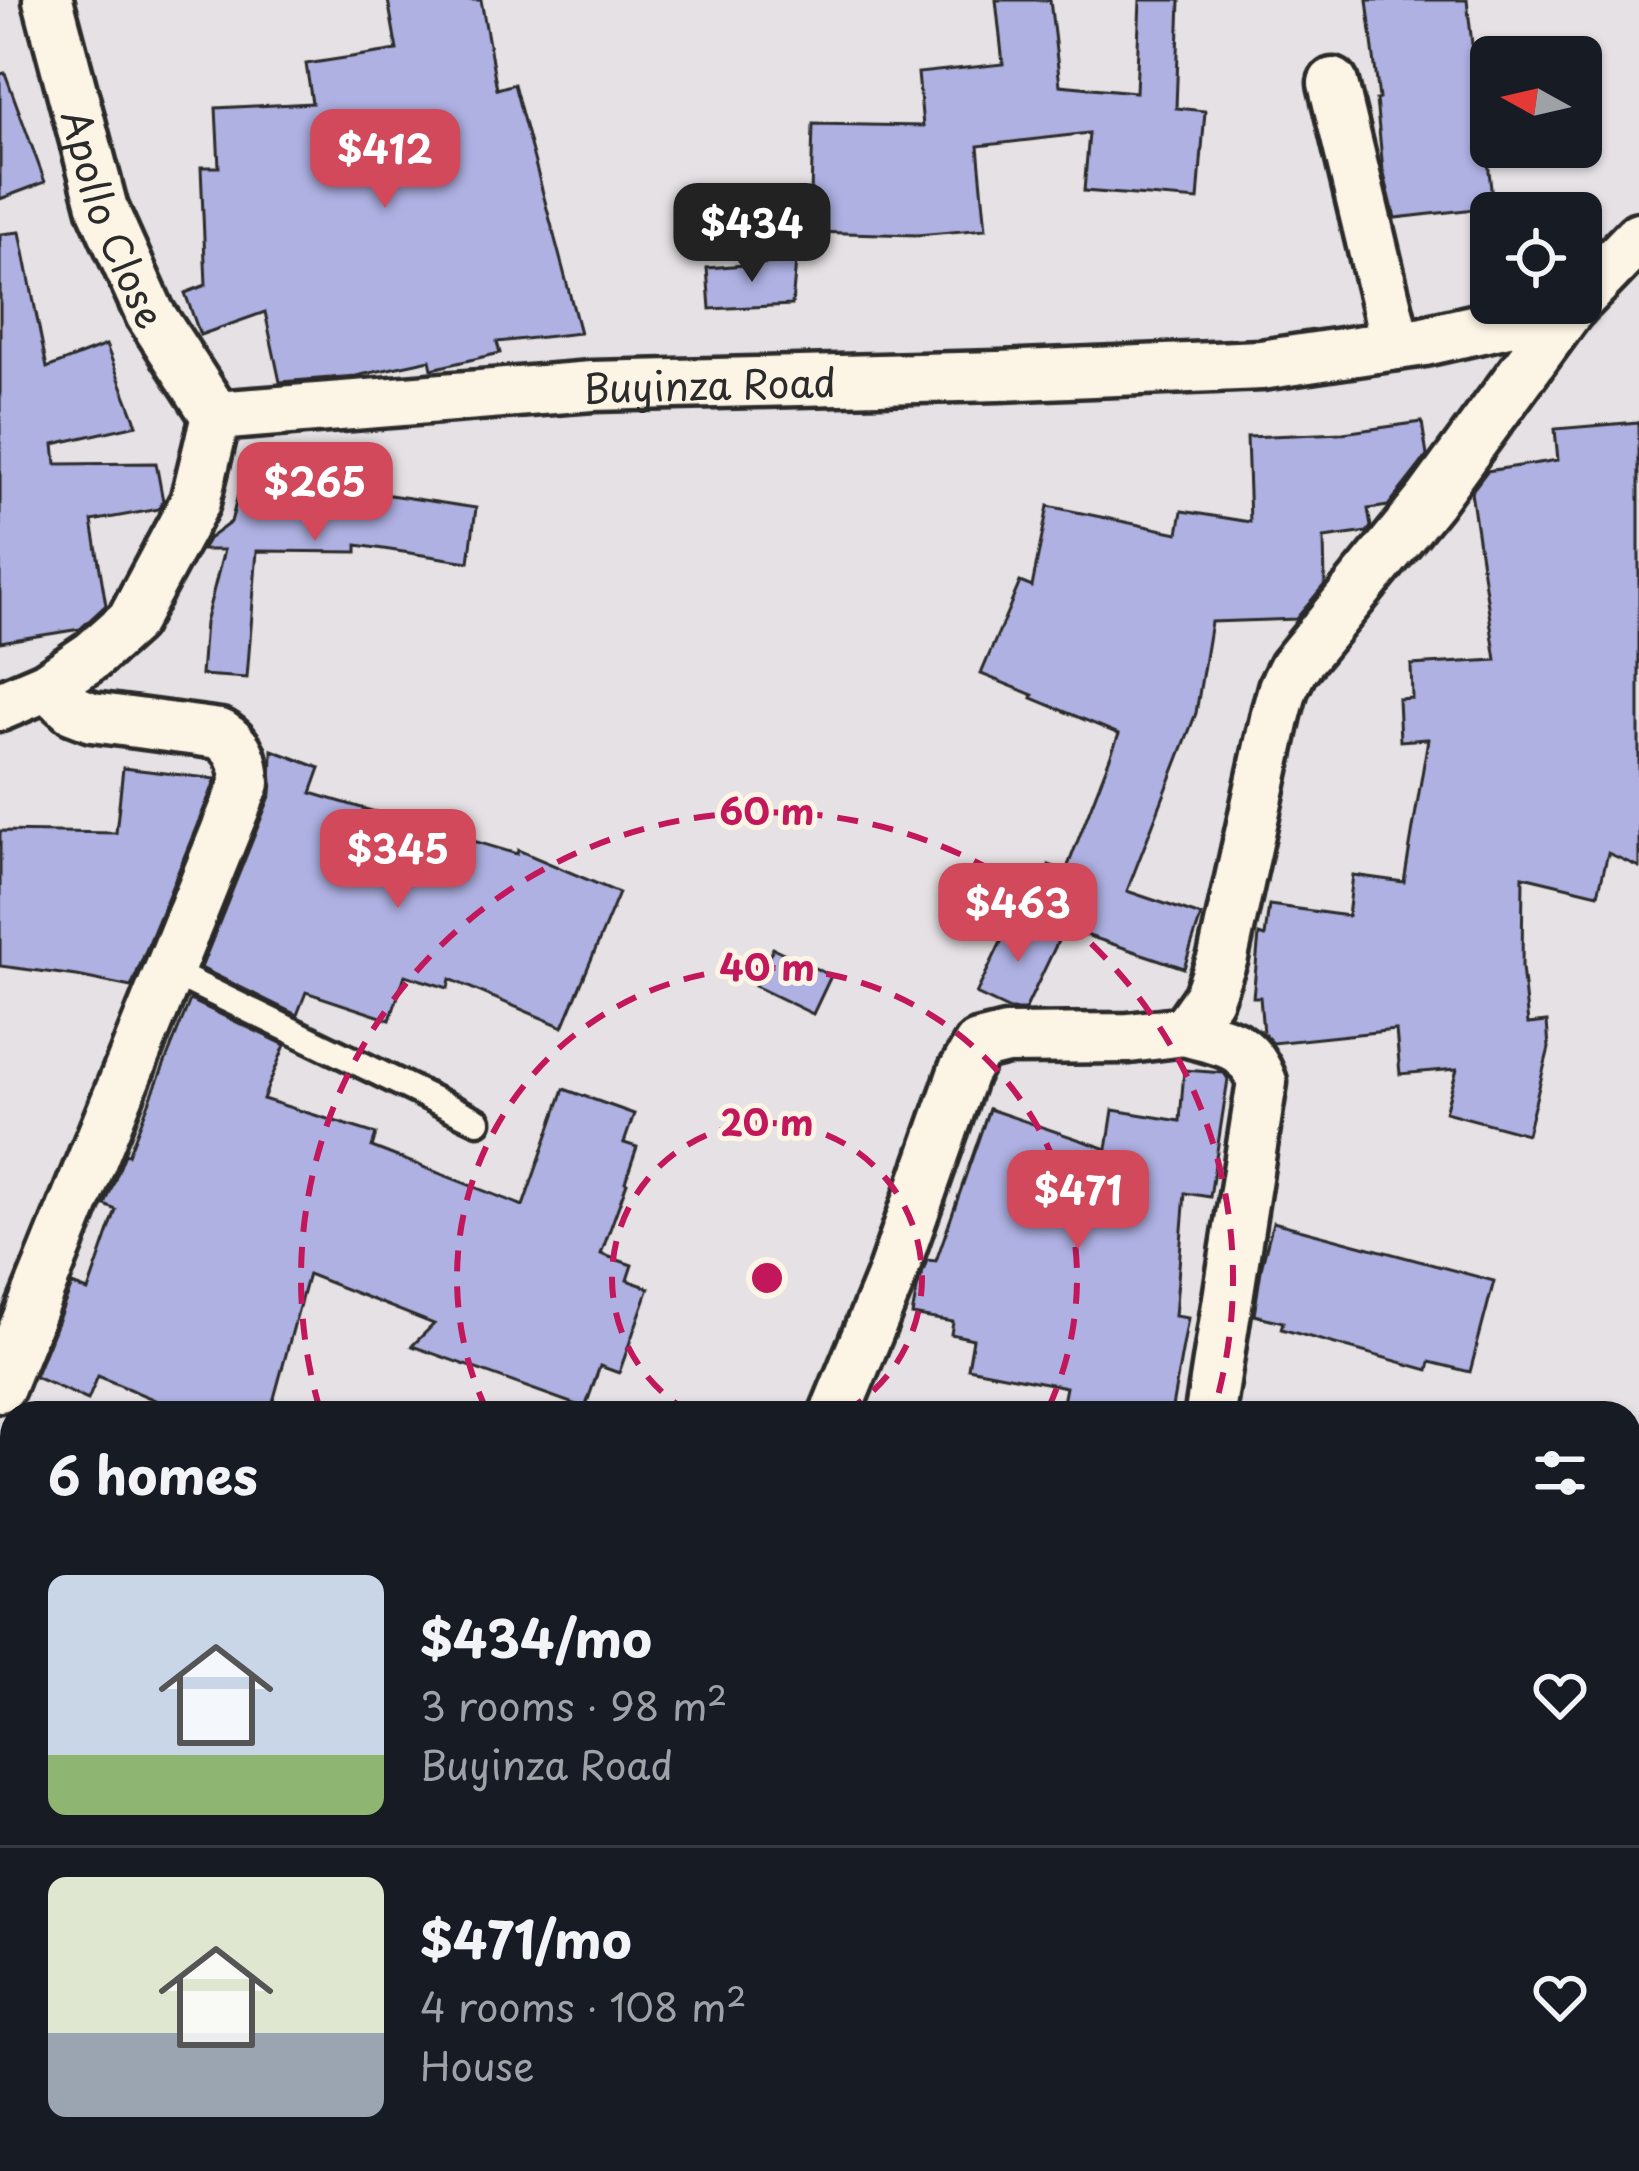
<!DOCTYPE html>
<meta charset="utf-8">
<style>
:root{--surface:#171b24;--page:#242831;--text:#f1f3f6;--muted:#9ea1a6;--line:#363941;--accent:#d1495b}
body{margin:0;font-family:"Playpen Sans",sans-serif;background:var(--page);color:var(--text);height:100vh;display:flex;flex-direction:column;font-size:45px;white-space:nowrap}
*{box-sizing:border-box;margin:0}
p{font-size:39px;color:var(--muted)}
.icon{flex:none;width:66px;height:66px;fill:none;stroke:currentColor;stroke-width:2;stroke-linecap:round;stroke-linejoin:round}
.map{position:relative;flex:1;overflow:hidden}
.side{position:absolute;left:0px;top:1401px;width:1641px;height:771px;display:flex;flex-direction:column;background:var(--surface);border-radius:36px 36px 0 0;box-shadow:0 3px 9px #0004}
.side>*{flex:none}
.needle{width:78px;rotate:278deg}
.buttons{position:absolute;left:1470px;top:36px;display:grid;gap:24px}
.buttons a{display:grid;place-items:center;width:132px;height:132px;border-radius:18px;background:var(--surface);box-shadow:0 3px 9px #0004;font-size:60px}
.price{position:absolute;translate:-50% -102px;padding:0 27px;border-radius:24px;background:var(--accent);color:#fff;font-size:39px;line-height:78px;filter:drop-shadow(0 3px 6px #0008)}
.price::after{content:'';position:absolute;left:50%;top:72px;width:36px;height:27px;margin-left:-18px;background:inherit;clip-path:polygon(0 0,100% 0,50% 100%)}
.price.on{background:#222;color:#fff}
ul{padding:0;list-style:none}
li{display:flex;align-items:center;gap:36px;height:300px;padding:0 48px}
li+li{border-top:3px solid var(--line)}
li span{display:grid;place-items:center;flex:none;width:336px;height:240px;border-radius:18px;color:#555}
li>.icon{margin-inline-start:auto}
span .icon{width:144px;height:144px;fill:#fffc;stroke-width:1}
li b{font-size:51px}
h2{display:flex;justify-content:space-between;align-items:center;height:144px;padding:0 48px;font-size:51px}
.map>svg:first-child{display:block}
</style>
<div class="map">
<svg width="1639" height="2171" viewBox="0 0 1639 2171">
<rect width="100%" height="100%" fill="#e5e1e4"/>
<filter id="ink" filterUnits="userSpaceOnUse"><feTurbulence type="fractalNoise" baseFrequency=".00833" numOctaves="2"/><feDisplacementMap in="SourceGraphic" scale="24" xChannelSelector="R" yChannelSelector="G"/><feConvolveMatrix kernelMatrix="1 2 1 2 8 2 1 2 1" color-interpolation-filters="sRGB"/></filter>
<g filter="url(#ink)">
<!-- building -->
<g fill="#aeb1e2" stroke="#2b2b2b" stroke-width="3">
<path d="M388 0H481L497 89 514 84 580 333 497 342 500 353 432 369 430 360 356 376 280 382 265 312 200 335 185 293 206 285 201 167H219L216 108 312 103 306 64 397 50Z"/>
<path d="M996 0H1050L1060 85 1136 92 1140 0H1180L1176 108 1205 111 1198 200 1084 191 1089 133 978 146 986 229 917 235 810 232 813 124 923 126 918 73 1003 64Z"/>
<path d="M1367 0H1467L1477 89 1480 88 1493 207 1395 218 1383 170 1376 100 1379 99Z"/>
<path d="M5 73 45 182 0 199V74Z"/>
<path d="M20 232 47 368 106 345 137 425 54 444 56 464 156 463 163 501 159 509 92 521 106 605 80 629 0 642V234Z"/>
<path d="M796 261 792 305 710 309 707 268Z"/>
<path d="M1422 422 1427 456 1388 506 1368 509 1371 527 1367 532 1324 538 1325 584 1296 619 1211 622 1196 713 1127 891 1201 916 1184 968 1032 917 1049 865 1066 871 1119 734 1032 698 1033 695 981 674 1020 582 1032 587 1048 506 1178 533 1182 511 1250 522 1247 437 1343 433Z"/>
<path d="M1639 422V867L1608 853 1598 894 1523 876 1522 967 1528 1024 1547 1022 1549 1048 1527 1134 1445 1112 1457 1069 1400 1074 1396 1030 1273 1043 1263 1033 1260 997H1253L1259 935 1265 937 1269 905 1348 916 1353 875 1404 882 1428 739 1400 741 1398 699 1412 698 1411 665 1496 660 1471 492 1487 471 1558 460 1555 429Z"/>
<path d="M317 462H357V490L476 508 469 562 357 545V552L257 551 247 678 201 675 205 623 224 550H202L208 539 231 522 240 487 262 491 261 501Z"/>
<path d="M272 750 320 768 311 793 517 854 518 850 619 893 563 1027 450 979 448 988 405 975 390 1020 306 992 297 1015 201 968 271 794Z"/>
<path d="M123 768 216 779 131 987 77 976 0 966V831L116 833Z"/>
<path d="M1014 915 1060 937 1025 1010H1010L976 994Z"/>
<path d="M773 948 831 976 813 1014 755 986Z"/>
<path d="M190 1000 285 1045 263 1099 376 1134 372 1147 523 1206 564 1089 634 1114 624 1143 637 1147 625 1182 627 1183 601 1254 632 1265 627 1280 649 1288 619 1373 600 1366 585 1408 412 1346 434 1324 308 1274 270 1413H162L165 1404 98 1376 88 1400 35 1377 72 1285 88 1291 116 1210 105 1205 125 1154 128 1155Z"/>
<path d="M1184 1070 1224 1073 1228 1079 1210 1197 1185 1193 1175 1316 1188 1318 1171 1413H1061L1066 1387 968 1368 973 1339 951 1334 953 1322 912 1315 917 1289 927 1260 936 1261 989 1109 1107 1149 1113 1110 1180 1121Z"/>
<path d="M1273 1222 1494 1281 1470 1372 1430 1362 1428 1370 1281 1329 1283 1322 1254 1315 1262 1264Z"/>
</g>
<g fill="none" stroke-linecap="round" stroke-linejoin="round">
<!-- lane casing -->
<g stroke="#2b2b2b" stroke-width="33">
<path id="lane" d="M169 971 478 1121"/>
</g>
<!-- street casing -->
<g stroke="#2b2b2b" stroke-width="57">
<g id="street">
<path id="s1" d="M48 0 103 209 150 314 216 416"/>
<path d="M1333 83 1396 345"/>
<path d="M1581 297 1639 237"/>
<path id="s2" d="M0 706 47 686 93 655 131 621 195 502 216 416 592 386 999 376 1261 365 1424 341 1570 308 1575 303"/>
<path d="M1185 1031C1224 1043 1246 1040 1262 1082L1210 1413"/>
<path d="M0 1387 245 783C244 761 240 746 220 734L92 717 74 710 47 686"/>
<path d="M835 1413 891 1277 963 1072 978 1046 1006 1039 1129 1038 1185 1031 1208 998 1223 957 1276 714 1283 688 1293 668 1430 500 1570 308"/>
<path d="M580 2165 582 2160"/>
<path d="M1120 2171V2160"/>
</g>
</g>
<!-- lane -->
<use href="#lane" stroke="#fcf5e5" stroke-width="24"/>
<!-- street -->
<use href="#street" stroke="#fcf5e5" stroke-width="48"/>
</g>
</g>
<!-- distance rings -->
<g fill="none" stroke="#c2185b" stroke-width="6" stroke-dasharray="21 15">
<path d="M691 1413A155 155 0 1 1 843 1413"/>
<path d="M487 1411A310 310 0 1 1 1047 1411"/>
<path d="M320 1410A466 466 0 1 1 1214 1410"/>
</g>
<g text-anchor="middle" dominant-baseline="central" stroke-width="10" stroke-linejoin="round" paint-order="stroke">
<!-- street labels -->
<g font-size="39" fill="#2b2b2b" stroke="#fcf5e5">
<text stroke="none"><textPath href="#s1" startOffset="228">Apollo Close</textPath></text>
<text stroke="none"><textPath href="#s2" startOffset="876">Buyinza Road</textPath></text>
</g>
</g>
<circle cx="767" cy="1278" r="18" fill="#c2185b" stroke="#fcf5e5" stroke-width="6"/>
<g font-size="36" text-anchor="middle" font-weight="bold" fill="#c2185b" stroke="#fcf5e5" stroke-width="10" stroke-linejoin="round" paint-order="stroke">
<text x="767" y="825">60 m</text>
<text x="767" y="981">40 m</text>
<text x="767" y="1136">20 m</text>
</g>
</svg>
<div class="buttons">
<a><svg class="needle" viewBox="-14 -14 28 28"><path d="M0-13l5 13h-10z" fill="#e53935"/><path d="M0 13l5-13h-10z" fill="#9ea1a6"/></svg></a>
<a><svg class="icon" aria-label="locate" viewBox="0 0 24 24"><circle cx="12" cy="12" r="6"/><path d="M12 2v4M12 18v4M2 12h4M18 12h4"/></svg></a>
</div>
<b class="price" style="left:385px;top:211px">$412</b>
<b class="price on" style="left:752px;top:285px">$434</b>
<b class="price" style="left:315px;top:544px">$265</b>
<b class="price" style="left:398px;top:911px">$345</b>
<b class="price" style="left:1018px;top:965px">$463</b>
<b class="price" style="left:1078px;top:1252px">$471</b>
<section class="side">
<h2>6 homes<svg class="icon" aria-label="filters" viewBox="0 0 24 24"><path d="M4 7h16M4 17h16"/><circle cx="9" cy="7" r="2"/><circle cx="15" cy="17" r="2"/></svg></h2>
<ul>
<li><span style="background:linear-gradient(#c9d6e8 75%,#8fb573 0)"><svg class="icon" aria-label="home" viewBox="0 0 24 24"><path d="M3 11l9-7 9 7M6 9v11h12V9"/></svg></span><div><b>$434/mo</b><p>3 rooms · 98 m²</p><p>Buyinza Road</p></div><svg class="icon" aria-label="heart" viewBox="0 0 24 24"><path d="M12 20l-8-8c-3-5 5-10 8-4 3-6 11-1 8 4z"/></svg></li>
<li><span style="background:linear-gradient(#dfe7d0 65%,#9aa5b1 0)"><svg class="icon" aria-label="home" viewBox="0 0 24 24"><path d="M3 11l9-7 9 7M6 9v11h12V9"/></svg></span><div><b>$471/mo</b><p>4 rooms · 108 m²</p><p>House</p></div><svg class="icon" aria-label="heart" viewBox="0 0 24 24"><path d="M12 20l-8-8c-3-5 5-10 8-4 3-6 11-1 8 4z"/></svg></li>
</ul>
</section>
</div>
